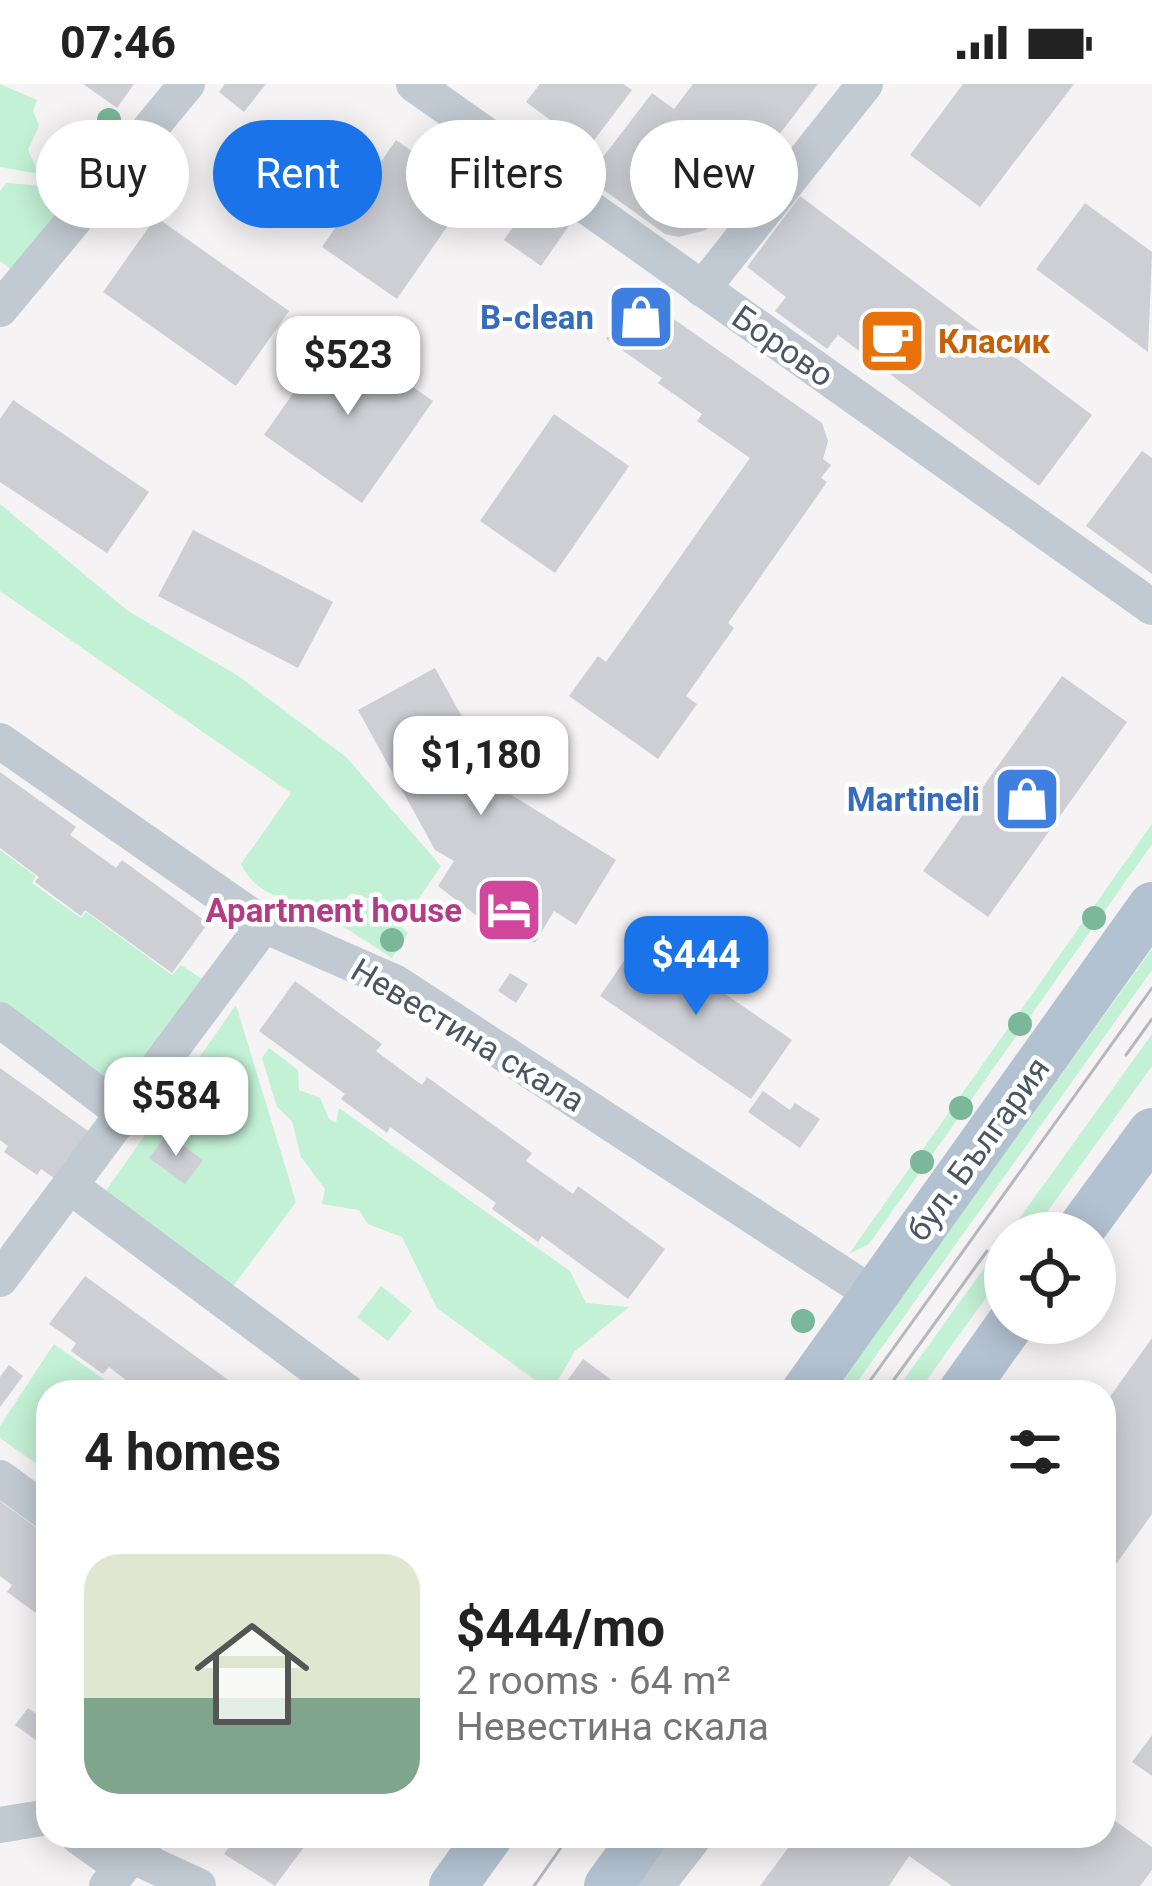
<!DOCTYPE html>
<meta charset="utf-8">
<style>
:root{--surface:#fff;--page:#f6f6f6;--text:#222;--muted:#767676;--accent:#1a73e8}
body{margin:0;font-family:Roboto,sans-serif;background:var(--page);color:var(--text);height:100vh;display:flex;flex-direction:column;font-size:45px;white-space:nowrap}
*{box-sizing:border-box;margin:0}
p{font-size:39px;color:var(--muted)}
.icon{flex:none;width:66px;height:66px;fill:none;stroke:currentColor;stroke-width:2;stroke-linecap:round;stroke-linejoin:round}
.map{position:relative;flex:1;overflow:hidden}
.sheet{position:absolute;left:36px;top:1296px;width:1080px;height:468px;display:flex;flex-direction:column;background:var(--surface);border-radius:36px;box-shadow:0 6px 30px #0003}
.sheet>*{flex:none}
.hud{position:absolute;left:36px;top:36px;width:1080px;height:108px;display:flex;gap:24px}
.controls{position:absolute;left:984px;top:1128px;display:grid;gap:24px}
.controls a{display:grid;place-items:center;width:132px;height:132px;border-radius:50%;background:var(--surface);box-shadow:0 6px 30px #0003;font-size:60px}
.price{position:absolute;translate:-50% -102px;padding:0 27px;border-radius:24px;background:#fff;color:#222;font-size:39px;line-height:78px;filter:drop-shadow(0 3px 6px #0008)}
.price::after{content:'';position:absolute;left:50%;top:72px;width:36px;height:27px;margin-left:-18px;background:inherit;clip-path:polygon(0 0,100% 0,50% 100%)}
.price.current{background:var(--accent);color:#fff}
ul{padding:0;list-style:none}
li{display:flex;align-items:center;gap:36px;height:300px;padding:0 48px}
li span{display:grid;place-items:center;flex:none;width:336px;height:240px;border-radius:36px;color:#555}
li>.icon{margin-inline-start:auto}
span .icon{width:144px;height:144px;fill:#fffc;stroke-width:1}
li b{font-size:51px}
h2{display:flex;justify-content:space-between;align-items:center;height:144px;padding:0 48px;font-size:51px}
.pill{padding:0 42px;border-radius:54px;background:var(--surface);box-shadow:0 6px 30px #0003;font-size:42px;line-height:108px}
.pill.current{background:var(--accent);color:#fff}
.status{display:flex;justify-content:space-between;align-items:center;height:84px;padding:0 60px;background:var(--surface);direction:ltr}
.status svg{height:33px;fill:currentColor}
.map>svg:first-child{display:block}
</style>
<div class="status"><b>07:46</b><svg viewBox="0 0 49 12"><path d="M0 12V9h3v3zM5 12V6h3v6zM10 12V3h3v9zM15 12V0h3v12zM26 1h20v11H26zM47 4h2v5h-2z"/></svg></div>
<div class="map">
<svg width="1152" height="1802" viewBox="0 0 1152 1802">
<rect width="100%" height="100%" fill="#f5f3f3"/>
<!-- green -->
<g fill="#c3f1d5">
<path d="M0 0 37 16 33 27 39 42 28 66 39 90 0 83Z"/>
<path d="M6 99 76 104 12 186 0 177V107Z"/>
<path d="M0 420 128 527 237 591 346 673 441 782 410 827 351 809 338 823C302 819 259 818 241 780L291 709 0 507Z"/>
<path d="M1152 740V760L869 1160 849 1170Z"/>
<path d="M0 766 36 792 32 799 81 834 86 828 172 891 181 881 215 904 123 1028 0 935Z"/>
<path d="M353 812 408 829 400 842 408 849 392 874 313 823 342 825Z"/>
<path d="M1152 865V886L850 1308H833Z"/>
<path d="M236 921 296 1118 233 1202 105 1108Z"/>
<path d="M1152 950V982L1032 1149H1009Z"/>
<path d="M269 964 298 986 299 1006 320 1014 329 1035 336 1039 339 1024 570 1187 586 1219 629 1223 575 1267 551 1308 437 1224 402 1153 368 1140 359 1126 322 1120 325 1105 301 1073 292 1037 277 1023 262 974Z"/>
<path d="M1005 1155V1187L918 1308H895Z"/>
<path d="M381 1202 412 1227 388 1257 357 1233Z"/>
<path d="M54 1260 122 1308H48V1388L0 1354V1342Z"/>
</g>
<!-- building -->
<g fill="#cdcfd5">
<path d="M83 0H134L117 24Z"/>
<path d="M225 0H266L244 28 219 8Z"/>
<path d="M540 0H623L632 6 588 64 526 18Z"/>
<path d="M693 0H818L706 146 679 153 665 150 587 94 652 9 674 25Z"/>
<path d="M963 0H1074L980 123 910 71Z"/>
<path d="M396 56 471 108 397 215 322 163Z"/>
<path d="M538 107 575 133 541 182 504 156Z"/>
<path d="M800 112 1092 331 1039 402 838 251 827 265 775 227 786 213 747 183Z"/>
<path d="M1085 119 1152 168 1148 268 1036 185Z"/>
<path d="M156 133 289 227 236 302 103 208Z"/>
<path d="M638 210 822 339 828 357 823 375 831 381 821 394 827 398 728 539 734 544 686 612 697 620 658 675 569 612 598 572 606 578 750 374 697 337 702 330 658 299 662 294 606 255Z"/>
<path d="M335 249 433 317 362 419 264 351Z"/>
<path d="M13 316 149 408 107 469 0 398V335Z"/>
<path d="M554 330 629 382 555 489 480 437Z"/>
<path d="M1142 367 1152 374V490L1086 442Z"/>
<path d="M193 446 333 518 298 584 158 512Z"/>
<path d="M435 584 502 705 616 776 576 841 554 827 535 859 499 849 438 802 454 777 435 766 358 626Z"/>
<path d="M1062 592 1127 638 988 833 923 787Z"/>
<path d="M0 688 76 743 70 751 116 784 122 776 208 839 172 889 85 826 81 832 35 798 39 793 0 764Z"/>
<path d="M641 852 792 956 751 1015 600 912Z"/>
<path d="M510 889 528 900 516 919 498 907Z"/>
<path d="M295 897 382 960 376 967 400 985 422 1001 427 993 532 1069 526 1077 573 1110 578 1102 665 1165 628 1215 542 1152 538 1158 492 1125 496 1119 390 1043 387 1049 341 1015 345 1010 259 947Z"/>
<path d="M0 984 91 1049 57 1096 41 1085 37 1091 4 1068 8 1062 0 1056Z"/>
<path d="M763 1007 790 1026 795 1019 820 1035 800 1064 748 1028Z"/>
<path d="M167 1050 203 1076 185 1100 149 1074Z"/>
<path d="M85 1192 198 1274 245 1308H142L109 1283 103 1290 71 1267 76 1259 49 1240Z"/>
<path d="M1152 1254V1430L1104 1497V1321Z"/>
<path d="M583 1275 628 1308H559Z"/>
<path d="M9 1281 23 1292 0 1323V1293Z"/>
<path d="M0 1417 48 1452V1528L40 1532 7 1508 12 1501 0 1492Z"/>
<path d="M28 1624 48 1638V1665L15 1641Z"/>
<path d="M1152 1651V1692L1132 1678Z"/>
<path d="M1104 1729 1152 1763V1786L1140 1802H952L909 1772 889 1802H760L797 1752H1104Z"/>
<path d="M237 1752H312L275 1802 224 1770Z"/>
</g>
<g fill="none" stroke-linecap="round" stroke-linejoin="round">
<!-- minor -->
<g stroke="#c1cad2" stroke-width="36">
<path d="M414 0 1152 523"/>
<path d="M702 205 865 0"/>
<path d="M0 225 187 0"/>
<path d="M0 657 264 841 396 899 874 1211"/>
<path d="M0 936 124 1030"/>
<path d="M70 1102 347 1308"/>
<path d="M0 1195 264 841"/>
<path d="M0 1394 48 1429"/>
<path d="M0 1741 48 1733"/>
<path d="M78 1752 120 1782"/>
<path d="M133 1772 198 1802"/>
<path d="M107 1802 146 1754"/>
<path d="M656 1802 695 1752"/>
</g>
<!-- major -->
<g stroke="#b3c2d1" stroke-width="48">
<path d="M1078 1149 1152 1048"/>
<path d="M805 1308 1152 822"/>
<path d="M962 1308 1011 1239"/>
<path d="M453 1802 489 1752"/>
<path d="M608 1802 644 1752"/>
</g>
<!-- tram -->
<g stroke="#b5b8bd" stroke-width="3">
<path d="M1126 971 1152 935"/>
<path d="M862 1308 1152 904"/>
<path d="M885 1308 987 1167"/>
<path d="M534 1802 569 1752"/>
</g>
</g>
<!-- trees -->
<g fill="#7bb799">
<circle cx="109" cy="36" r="12"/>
<circle cx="65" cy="65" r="12"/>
<circle cx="1094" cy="834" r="12"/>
<circle cx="392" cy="856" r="12"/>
<circle cx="1020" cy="940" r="12"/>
<circle cx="961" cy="1024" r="12"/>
<circle cx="922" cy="1078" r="12"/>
<circle cx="803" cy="1237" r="12"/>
</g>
<!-- icons -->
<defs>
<g id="shop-square" transform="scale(3.45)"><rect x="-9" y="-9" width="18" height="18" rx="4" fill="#3f7fe0" stroke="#fff"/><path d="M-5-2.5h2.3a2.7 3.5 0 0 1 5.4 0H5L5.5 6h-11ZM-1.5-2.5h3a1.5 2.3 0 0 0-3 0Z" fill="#fff"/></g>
<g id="cafe-square" transform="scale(3.45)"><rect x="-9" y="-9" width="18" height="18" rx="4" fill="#e8710a" stroke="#fff"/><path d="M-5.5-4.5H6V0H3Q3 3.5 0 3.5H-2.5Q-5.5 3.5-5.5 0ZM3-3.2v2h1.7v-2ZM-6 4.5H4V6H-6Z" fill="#fff"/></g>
<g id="hotel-square" transform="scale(3.45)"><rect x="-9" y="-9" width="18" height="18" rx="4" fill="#d1479c" stroke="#fff"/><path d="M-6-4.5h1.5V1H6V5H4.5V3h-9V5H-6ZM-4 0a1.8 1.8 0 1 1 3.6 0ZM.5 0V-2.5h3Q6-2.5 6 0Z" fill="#fff"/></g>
</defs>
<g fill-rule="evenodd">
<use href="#shop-square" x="641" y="233"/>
<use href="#cafe-square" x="892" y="257"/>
<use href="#shop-square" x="1027" y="715"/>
<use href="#hotel-square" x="509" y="826"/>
</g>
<g text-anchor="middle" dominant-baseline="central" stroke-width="9" stroke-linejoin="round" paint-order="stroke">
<!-- shop labels -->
<g font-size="33" font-weight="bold" fill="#366cbe" stroke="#fff" text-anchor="end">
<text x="594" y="233">B-clean</text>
<text x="980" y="715">Martineli</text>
</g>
<!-- food labels -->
<g font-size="33" font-weight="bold" fill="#c56008" stroke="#fff" text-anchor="start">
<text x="938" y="257">Класик</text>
</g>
<!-- street labels -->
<g font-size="33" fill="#4a5661" stroke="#fff">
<text transform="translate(783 262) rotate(35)">Борово</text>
<text transform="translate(468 951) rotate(31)">Невестина скала</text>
<text transform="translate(978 1065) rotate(-54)">бул. България</text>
</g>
<!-- hotel labels -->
<g font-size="33" font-weight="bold" fill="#b23c85" stroke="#fff" text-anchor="end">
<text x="462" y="826">Apartment house</text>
</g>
</g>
</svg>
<div class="controls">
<a><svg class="icon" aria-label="locate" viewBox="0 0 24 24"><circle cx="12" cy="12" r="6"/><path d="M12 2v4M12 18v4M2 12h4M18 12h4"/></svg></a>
</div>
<b class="price" style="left:348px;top:334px">$523</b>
<b class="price" style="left:481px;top:734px">$1,180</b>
<b class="price current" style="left:696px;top:934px">$444</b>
<b class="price" style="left:176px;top:1075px">$584</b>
<div class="hud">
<a class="pill">Buy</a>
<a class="pill current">Rent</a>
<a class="pill">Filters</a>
<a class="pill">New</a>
</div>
<section class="sheet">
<h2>4 homes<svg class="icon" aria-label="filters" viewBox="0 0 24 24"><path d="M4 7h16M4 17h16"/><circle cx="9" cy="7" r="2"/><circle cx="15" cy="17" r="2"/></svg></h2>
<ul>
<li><span style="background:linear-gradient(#dfe7d0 60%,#7fa58c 0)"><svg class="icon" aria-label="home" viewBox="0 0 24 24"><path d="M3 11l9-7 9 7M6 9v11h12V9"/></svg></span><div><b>$444/mo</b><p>2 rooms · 64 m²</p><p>Невестина скала</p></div></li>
</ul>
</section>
</div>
